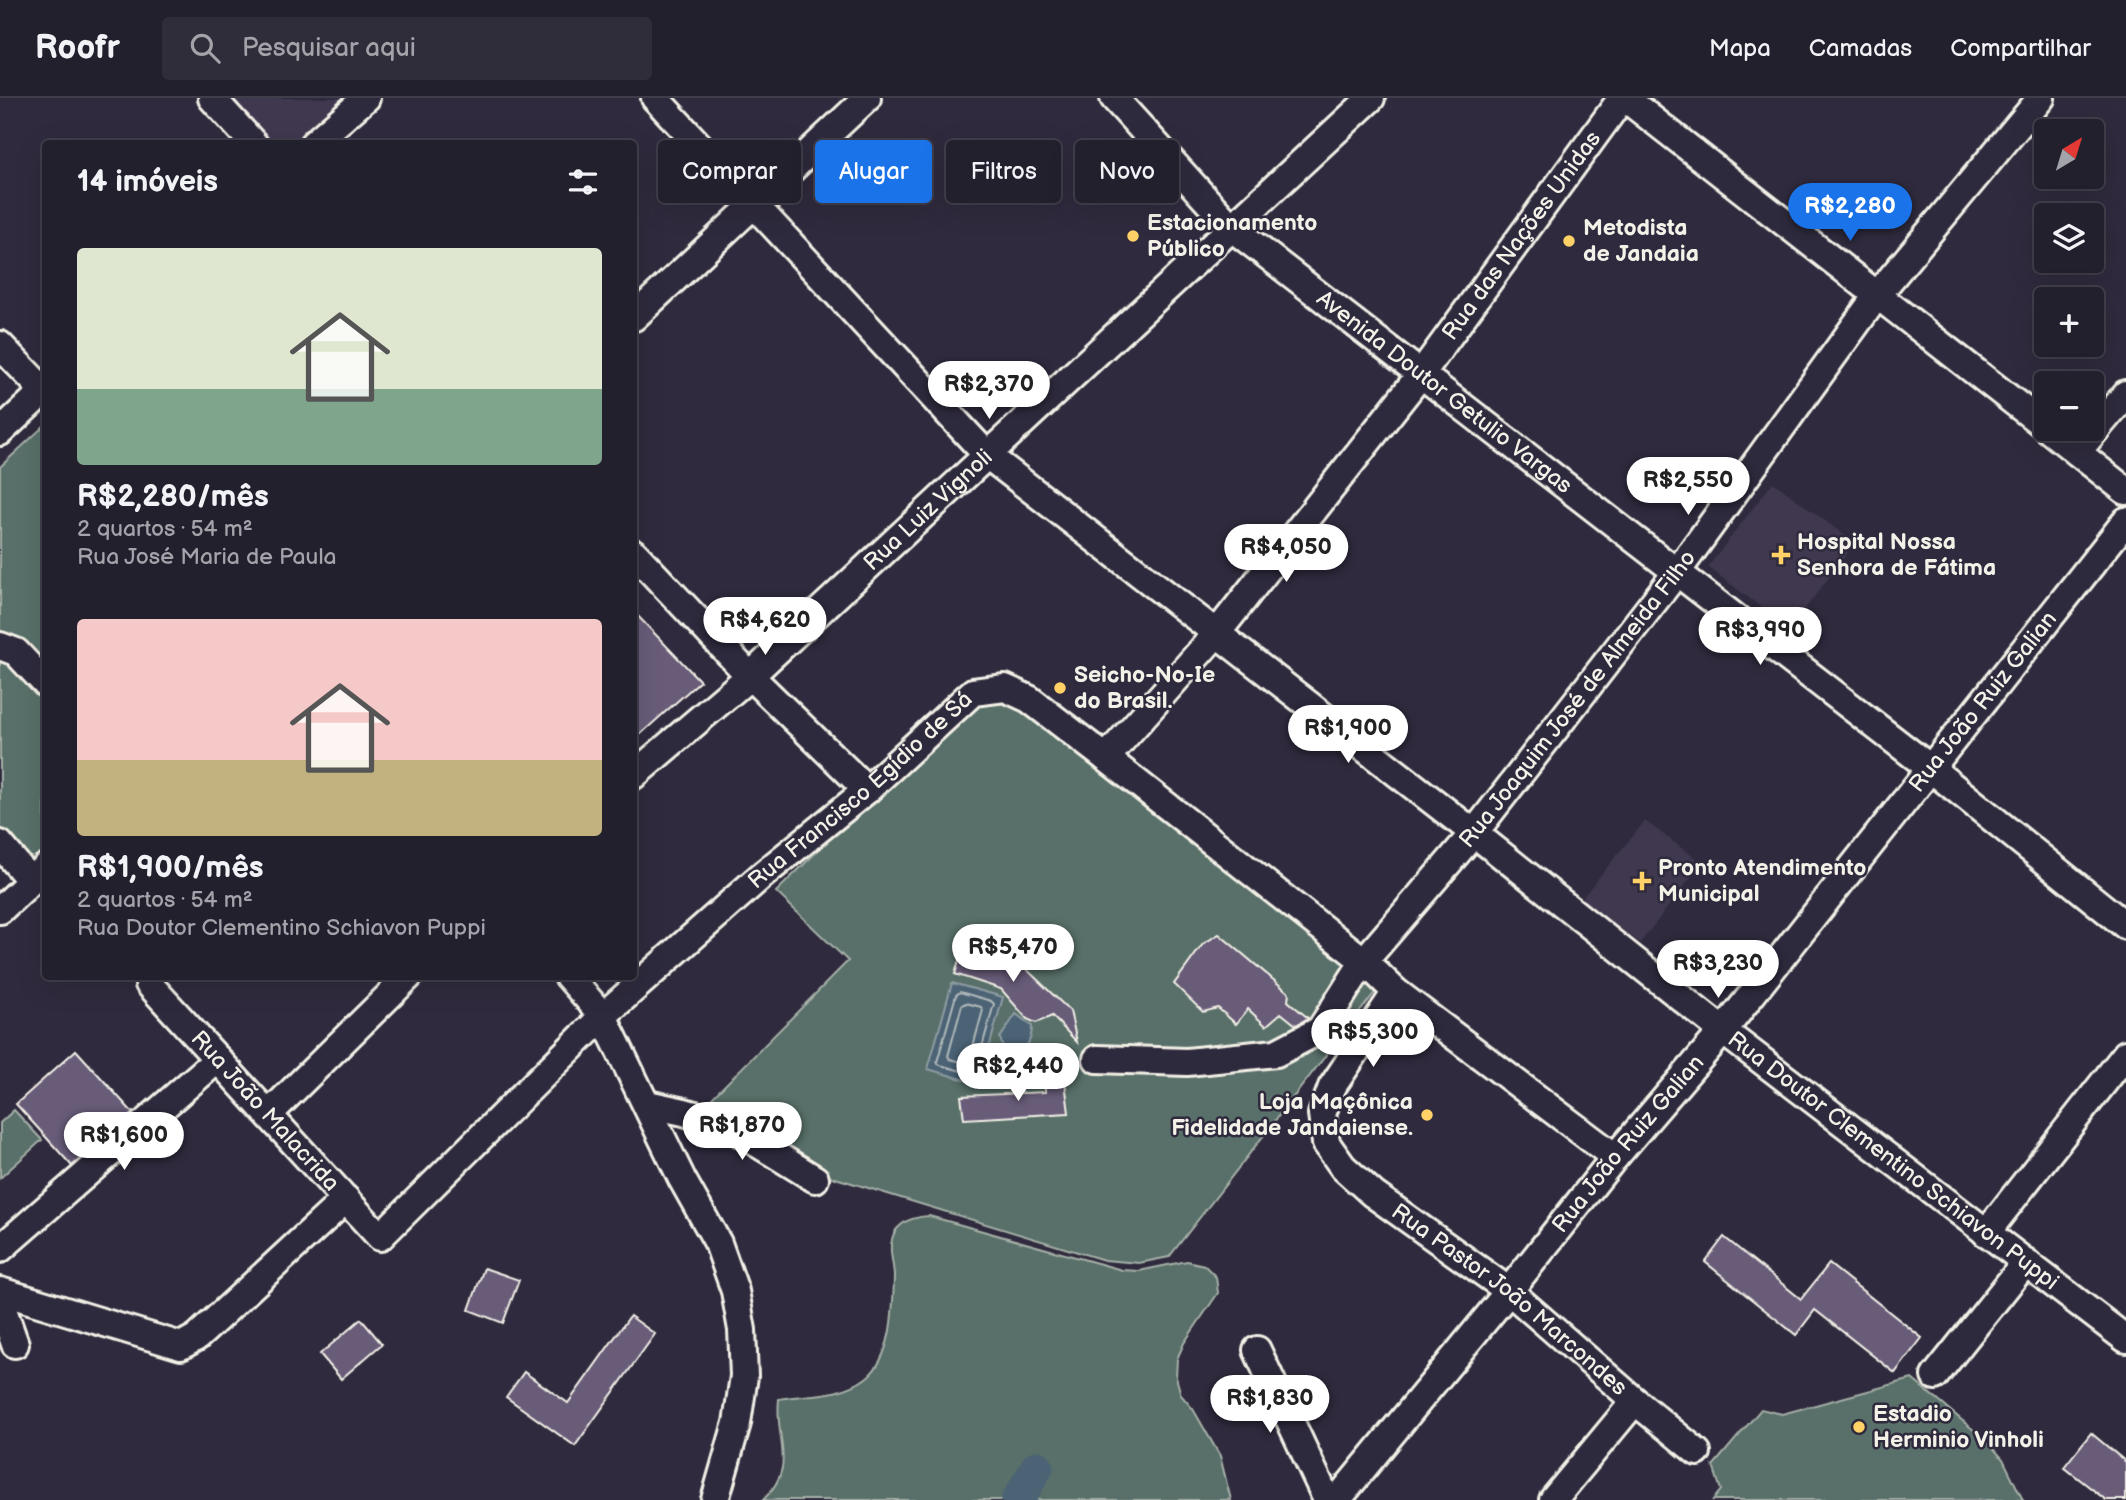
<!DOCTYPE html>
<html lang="pt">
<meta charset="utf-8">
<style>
:root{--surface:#23202e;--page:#2f2d3a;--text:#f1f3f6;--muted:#a3a3aa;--line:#403e4a;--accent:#1a73e8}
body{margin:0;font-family:"Balsamiq Sans",sans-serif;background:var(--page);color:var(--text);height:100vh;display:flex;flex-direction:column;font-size:26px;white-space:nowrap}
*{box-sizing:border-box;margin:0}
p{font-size:23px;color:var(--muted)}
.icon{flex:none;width:38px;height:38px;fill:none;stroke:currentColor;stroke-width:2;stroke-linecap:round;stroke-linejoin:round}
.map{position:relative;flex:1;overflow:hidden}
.panel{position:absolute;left:42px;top:42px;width:595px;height:840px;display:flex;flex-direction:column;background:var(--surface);border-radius:7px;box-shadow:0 7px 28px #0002,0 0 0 2px var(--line)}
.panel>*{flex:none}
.banner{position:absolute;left:658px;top:42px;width:665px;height:63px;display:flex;gap:14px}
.needle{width:46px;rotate:38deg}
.fabs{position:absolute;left:2034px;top:21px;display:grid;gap:14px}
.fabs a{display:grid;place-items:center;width:70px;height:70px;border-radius:7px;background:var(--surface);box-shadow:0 7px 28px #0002,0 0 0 2px var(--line);font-size:35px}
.price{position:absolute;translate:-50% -60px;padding:0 16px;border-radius:24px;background:#fff;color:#222;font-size:23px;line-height:46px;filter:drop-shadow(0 2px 4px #0008)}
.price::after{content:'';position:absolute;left:50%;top:42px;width:21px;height:16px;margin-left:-10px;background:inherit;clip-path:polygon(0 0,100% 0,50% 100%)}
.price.selected{background:var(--accent);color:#fff}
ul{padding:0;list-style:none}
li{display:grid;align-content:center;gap:14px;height:371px;padding:0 35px}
li span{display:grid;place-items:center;height:217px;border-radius:7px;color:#555}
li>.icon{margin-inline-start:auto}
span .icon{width:126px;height:126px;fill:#fffc;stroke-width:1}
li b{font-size:30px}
h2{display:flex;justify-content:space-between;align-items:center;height:84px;padding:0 35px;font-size:30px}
.chip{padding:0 24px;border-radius:7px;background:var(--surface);box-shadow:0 7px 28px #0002,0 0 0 2px var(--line);font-size:24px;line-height:63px}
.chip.selected{background:var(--accent);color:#fff}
header{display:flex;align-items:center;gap:42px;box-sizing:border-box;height:98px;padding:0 35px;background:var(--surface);border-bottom:2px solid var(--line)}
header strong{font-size:33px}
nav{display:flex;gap:38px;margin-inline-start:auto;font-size:24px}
.search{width:490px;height:63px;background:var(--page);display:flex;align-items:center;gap:18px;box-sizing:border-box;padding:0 24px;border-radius:7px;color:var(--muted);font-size:26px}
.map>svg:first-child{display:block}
</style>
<header>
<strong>Roofr</strong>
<div class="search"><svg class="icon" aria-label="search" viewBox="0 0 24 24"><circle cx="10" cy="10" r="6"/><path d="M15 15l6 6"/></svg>Pesquisar aqui</div>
<nav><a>Mapa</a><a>Camadas</a><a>Compartilhar</a></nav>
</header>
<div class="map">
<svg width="2126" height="1402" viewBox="0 0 2126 1402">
<rect width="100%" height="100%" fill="#2f2a3d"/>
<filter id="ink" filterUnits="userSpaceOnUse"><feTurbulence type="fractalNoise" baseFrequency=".0143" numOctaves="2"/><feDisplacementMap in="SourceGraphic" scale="14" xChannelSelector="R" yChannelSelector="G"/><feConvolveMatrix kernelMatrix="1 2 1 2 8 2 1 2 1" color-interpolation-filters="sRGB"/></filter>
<g filter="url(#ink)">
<!-- built -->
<g fill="#40394f">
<path d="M229 0H352L302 46 273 45Z"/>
<path d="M1773 384 1855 445 1790 531 1708 469Z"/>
<path d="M1645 723 1702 765 1640 845 1581 801Z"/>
</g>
<!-- green -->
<g fill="#586f69" stroke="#a6b0a8" stroke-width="2">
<path d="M45 327V753L18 779 0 759V369Z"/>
<path d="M1004 598 1383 884 1169 1159 1139 1165 1104 1162 829 1078 788 1055 711 1001 848 863 776 794 970 602Z"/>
<path d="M14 1012 42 1042 0 1080V1025Z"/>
<path d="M929 1118 1122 1172 1139 1173 1187 1163 1204 1167 1216 1179 1218 1195 1184 1245 1177 1261 1176 1279 1181 1297 1193 1311 1220 1358 1231 1402H763C799 1367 774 1343 779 1301 808 1296 841 1299 866 1280 893 1259 893 1210 894 1179 894 1168 890 1157 891 1147 893 1125 911 1119 929 1118Z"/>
<path d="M1912 1281 1987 1343 2003 1361 2023 1402H1713L1721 1392 1713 1368 1761 1311 1782 1316Z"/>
</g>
<!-- water -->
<g fill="#4c6475" stroke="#8f9ca3" stroke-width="2">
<path d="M952 885 1003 899 979 986 928 971Z"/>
<path d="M1016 916 1032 928C1032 939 1028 951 1017 956L1003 950 1000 940Z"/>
</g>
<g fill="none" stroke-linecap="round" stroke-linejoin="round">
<!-- shore -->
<g stroke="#b1b9ba" stroke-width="2">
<path d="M960 894 991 903 994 906 975 974 972 976 940 967 937 964 956 897Z"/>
<path d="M966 905 981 909 983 912 969 963 966 965 950 961 948 958 962 907Z"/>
</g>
<!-- river -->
<path stroke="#4c6475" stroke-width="33" d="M1018 1402 1037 1369"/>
</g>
<!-- building -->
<g fill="#685c79" stroke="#f4f1e8" stroke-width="2">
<path d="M634 514 700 583 634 642Z"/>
<path d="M1219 836 1289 895 1288 903 1308 920 1296 927 1281 915 1266 928 1248 911 1236 926 1218 910 1203 914 1174 886 1203 846Z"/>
<path d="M965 843 1003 852 1017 862 1070 913 1077 944 1052 918 1036 925 1027 921 1001 891 955 876Z"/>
<path d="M76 952 133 1015 72 1068 16 1006Z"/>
<path d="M1065 984 1069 1015 964 1021 961 998 1045 994V985Z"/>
<path d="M1724 1139 1801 1201 1829 1166 1922 1240 1895 1275 1815 1212 1796 1237 1705 1164Z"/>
<path d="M484 1170 519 1182 503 1225 469 1212Z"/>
<path d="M630 1218 655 1236 575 1348 506 1299 524 1274 568 1305Z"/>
<path d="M361 1221 382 1246 341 1281 320 1256Z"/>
<path d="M2091 1335 2126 1364V1402H2106L2064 1369Z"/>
</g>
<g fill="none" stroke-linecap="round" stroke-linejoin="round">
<!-- minor casing -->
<g stroke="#f4f1e8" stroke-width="32">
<g id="minor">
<path d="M212 0 254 46"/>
<path id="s1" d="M655 0 987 357 1474 735 1723 933 2126 1241"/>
<path id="s2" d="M1114 0 1232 130 1930 670 2126 828"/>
<path d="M1625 0 2046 329"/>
<path d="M313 46 366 0"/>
<path d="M634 219 867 0"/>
<path d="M0 247 46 295"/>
<path d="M2048 331 2126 393"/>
<path d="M0 334 46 291"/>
<path d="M2077 354 2126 296"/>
<path d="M634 455 750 578 867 692"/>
<path d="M0 548 16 554 46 586"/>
<path id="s3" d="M1106 660 1217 535 1421 276 1622 0"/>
<path id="s4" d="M634 677 750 578 1371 0"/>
<path d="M0 746 31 783"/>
<path d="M0 812 46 769"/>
<path d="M568 878 603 918 682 1081 718 1145 735 1193 742 1232 744 1278 737 1325 715 1402"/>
<path id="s5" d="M149 886 380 1139 603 918 760 779 867 692 973 594 1005 590 1029 601 1106 660 1364 863 1396 894 1615 1059"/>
<path id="s6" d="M1396 894 1332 989 1322 1016 1326 1045 1343 1069 1373 1096 1509 1193 1635 1303 1697 1354"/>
<path id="s7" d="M1097 961 1187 964 1276 955 1320 932 1364 863 1474 735 1677 474 1878 196 2041 0"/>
<path d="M647 1006 684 1014 726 1026 815 1081"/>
<path d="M269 1016 409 878"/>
<path d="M1986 1135 2126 956"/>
<path d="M0 1151 218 961"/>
<path d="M0 1193 181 1248 197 1239 346 1101"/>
<path d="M0 1203 15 1246"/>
<path d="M1257 1252 1327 1402"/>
<path d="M1935 1278 2026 1164"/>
<path id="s8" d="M1337 1402 1509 1193 1615 1059 1723 933 2126 423"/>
<path d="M1553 1402 1635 1303"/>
</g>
</g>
<!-- minor -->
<use href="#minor" stroke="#2f2a3d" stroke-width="26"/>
</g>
</g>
<!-- markers -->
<g fill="#ffd166" stroke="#2f2a3d" stroke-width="2.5">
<circle cx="1133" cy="138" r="7"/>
<circle cx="1569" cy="143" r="7"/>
<path d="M1777.5 446.5h7v7h7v7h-7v7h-7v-7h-7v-7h7z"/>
<circle cx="1060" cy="590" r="7"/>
<path d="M1638.5 772.5h7v7h7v7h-7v7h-7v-7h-7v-7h7z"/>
<circle cx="1427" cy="1017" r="7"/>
<circle cx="1859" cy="1329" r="7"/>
</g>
<g text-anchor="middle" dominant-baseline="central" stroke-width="5" stroke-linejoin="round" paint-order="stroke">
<!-- poi labels -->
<g font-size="23" font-weight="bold" fill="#f4f1e8" stroke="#2f2a3d" text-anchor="start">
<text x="1147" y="125">Estacionamento<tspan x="1147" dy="26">Público</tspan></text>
<text x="1583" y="130">Metodista<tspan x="1583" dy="26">de Jandaia</tspan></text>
<text x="1797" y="444">Hospital Nossa<tspan x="1797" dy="26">Senhora de Fátima</tspan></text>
<text x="1074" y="577">Seicho-No-Ie<tspan x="1074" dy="26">do Brasil.</tspan></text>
<text x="1658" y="770">Pronto Atendimento<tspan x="1658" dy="26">Municipal</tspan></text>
<text x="1413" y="1004" text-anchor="end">Loja Maçônica<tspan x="1413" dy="26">Fidelidade Jandaiense.</tspan></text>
<text x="1873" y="1316">Estadio<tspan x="1873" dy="26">Herminio Vinholi</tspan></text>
</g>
<!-- street labels -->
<g font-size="23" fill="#f4f1e8" stroke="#2f2a3d">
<text stroke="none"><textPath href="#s3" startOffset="668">Rua das Nações Unidas</textPath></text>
<text stroke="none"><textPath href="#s2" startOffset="444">Avenida Doutor Getulio Vargas</textPath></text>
<text stroke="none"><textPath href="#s4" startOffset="396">Rua Luiz Vignoli</textPath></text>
<text stroke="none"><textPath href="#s7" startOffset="649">Rua Joaquim José de Almeida Filho</textPath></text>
<text stroke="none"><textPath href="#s8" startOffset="1027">Rua João Ruiz Galian</textPath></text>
<text stroke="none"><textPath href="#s5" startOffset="999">Rua Francisco Egídio de Sá</textPath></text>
<text stroke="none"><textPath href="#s5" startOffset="172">Rua João Malacrida</textPath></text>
<text stroke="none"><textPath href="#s8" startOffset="460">Rua João Ruiz Galian</textPath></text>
<text stroke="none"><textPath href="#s1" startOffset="1636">Rua Doutor Clementino Schiavon Puppi</textPath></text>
<text stroke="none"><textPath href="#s6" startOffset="415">Rua Pastor João Marcondes</textPath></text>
</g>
</g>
</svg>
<div class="fabs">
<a><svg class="needle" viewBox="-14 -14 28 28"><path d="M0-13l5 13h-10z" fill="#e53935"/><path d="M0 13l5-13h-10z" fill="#a3a3aa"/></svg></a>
<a><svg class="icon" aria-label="layers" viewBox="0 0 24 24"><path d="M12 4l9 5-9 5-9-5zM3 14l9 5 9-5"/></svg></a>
<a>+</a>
<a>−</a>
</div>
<b class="price selected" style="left:1850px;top:145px">R$2,280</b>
<b class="price" style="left:989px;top:323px">R$2,370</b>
<b class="price" style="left:1688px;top:419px">R$2,550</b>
<b class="price" style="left:1286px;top:486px">R$4,050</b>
<b class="price" style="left:765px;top:559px">R$4,620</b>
<b class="price" style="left:1760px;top:569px">R$3,990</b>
<b class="price" style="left:1348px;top:667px">R$1,900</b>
<b class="price" style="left:1013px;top:886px">R$5,470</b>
<b class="price" style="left:1718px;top:902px">R$3,230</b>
<b class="price" style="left:1373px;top:971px">R$5,300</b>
<b class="price" style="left:1018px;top:1005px">R$2,440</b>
<b class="price" style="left:742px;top:1064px">R$1,870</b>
<b class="price" style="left:124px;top:1074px">R$1,600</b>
<b class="price" style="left:1270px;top:1337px">R$1,830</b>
<div class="banner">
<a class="chip">Comprar</a>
<a class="chip selected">Alugar</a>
<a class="chip">Filtros</a>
<a class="chip">Novo</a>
</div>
<section class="panel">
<h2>14 imóveis<svg class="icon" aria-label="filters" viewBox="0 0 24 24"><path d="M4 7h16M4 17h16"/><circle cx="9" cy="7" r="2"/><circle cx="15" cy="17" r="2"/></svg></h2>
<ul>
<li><span style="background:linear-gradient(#dfe7d0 65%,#7fa58c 0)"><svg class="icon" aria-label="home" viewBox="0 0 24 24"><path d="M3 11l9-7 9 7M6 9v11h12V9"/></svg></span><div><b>R$2,280/mês</b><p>2 quartos · 54 m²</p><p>Rua José Maria de Paula</p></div></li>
<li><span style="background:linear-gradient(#f6c9c9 65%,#c2b280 0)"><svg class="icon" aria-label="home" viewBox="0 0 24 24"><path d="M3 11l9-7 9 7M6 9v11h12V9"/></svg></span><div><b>R$1,900/mês</b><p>2 quartos · 54 m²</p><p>Rua Doutor Clementino Schiavon Puppi</p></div></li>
</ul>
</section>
</div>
